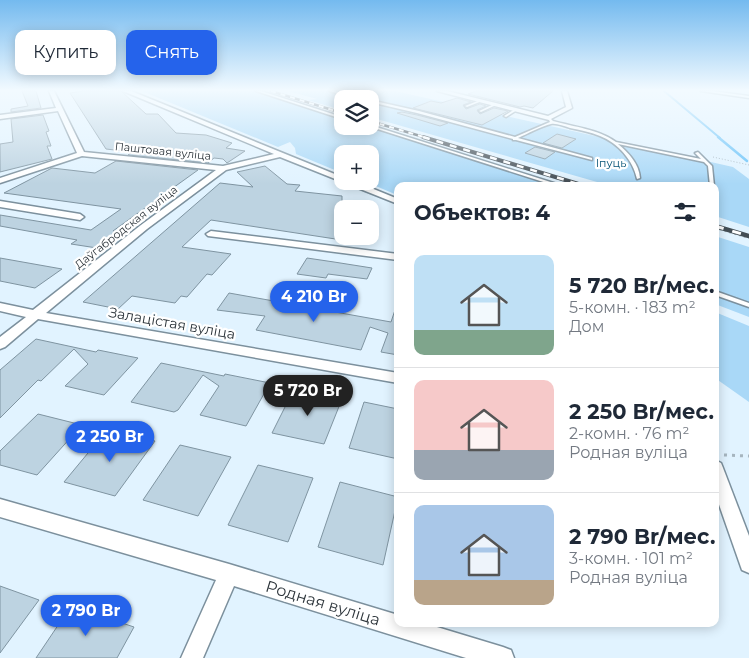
<!DOCTYPE html>
<html lang="ru">
<meta charset="utf-8">
<style>
:root{--surface:#fff;--page:#f6f6f7;--text:#1f2937;--muted:#747a83;--line:#e0e1e3;--accent:#2563eb}
body{margin:0;font-family:Montserrat,sans-serif;background:var(--page);color:var(--text);height:100vh;display:flex;flex-direction:column;font-size:19px;white-space:nowrap}
*{box-sizing:border-box;margin:0}
p{font-size:16px;color:var(--muted)}
.icon{flex:none;width:28px;height:28px;fill:none;stroke:currentColor;stroke-width:2;stroke-linecap:round;stroke-linejoin:round}
.map{position:relative;flex:1;overflow:hidden}
.sheet{position:absolute;left:394px;top:182px;width:325px;height:445px;display:flex;flex-direction:column;background:var(--surface);border-radius:10px;box-shadow:0 2px 12px #0003}
.sheet>*{flex:none}
.banner{position:absolute;left:15px;top:30px;width:304px;height:45px;display:flex;gap:10px}
.buttons{position:absolute;left:334px;top:90px;display:grid;gap:10px}
.buttons a{display:grid;place-items:center;width:45px;height:45px;border-radius:10px;background:var(--surface);box-shadow:0 2px 12px #0003;font-size:25px}
.price{position:absolute;translate:-50% -42px;padding:0 11px;border-radius:18px;background:var(--accent);color:#fff;font-size:16px;line-height:32px;filter:drop-shadow(0 1px 2px #0008)}
.price::after{content:'';position:absolute;left:50%;top:30px;width:15px;height:11px;margin-left:-8px;background:inherit;clip-path:polygon(0 0,100% 0,50% 100%)}
.price.selected{background:#222;color:#fff}
ul{padding:0;list-style:none}
li{display:flex;align-items:center;gap:15px;height:125px;padding:0 20px}
li+li{border-top:1px solid var(--line)}
li span{display:grid;place-items:center;flex:none;width:140px;height:100px;border-radius:10px;color:#555}
li>.icon{margin-inline-start:auto}
span .icon{width:60px;height:60px;fill:#fffc;stroke-width:1}
li b{font-size:21px}
h2{display:flex;justify-content:space-between;align-items:center;height:60px;padding:0 20px;font-size:21px}
.pill{padding:0 18px;border-radius:10px;background:var(--surface);box-shadow:0 2px 12px #0003;font-size:18px;line-height:45px}
.pill.selected{background:var(--accent);color:#fff}
.map>svg:first-child{display:block}
</style>
<div class="map">
<svg width="749" height="658" viewBox="0 0 749 658">
<rect width="100%" height="100%" fill="#e1f3ff"/>
<!-- green -->
<g fill="#a9d8f7">
<path d="M142 91H261L342 117V126L370 125 565 186H398L397 195 364 181H370V154H342V173L296 154 295 148 290 142 278 147Z"/>
<path d="M288 91H395L733 167 749 179V227L715 216V186H611L370 117V99H342V110L308 100 317 99Z"/>
<path d="M715 236 749 247V317L715 304Z"/>
<path d="M715 312 749 326V402L715 378Z"/>
</g>
<g fill="none" stroke-linecap="round" stroke-linejoin="round">
<!-- stream-far1 -->
<path stroke="#66c2f9" stroke-width="2" d="M664 91 720 138"/>
<!-- stream -->
<path stroke="#66c2f9" stroke-width="2.5" d="M718 137 747 161"/>
</g>
<!-- building -->
<g fill="#bdd3e1" stroke="#7f94a1">
<path d="M22 91H36L41 108 11 112V109L28 106Z"/>
<path d="M84 91H121L146 114H158L176 133 206 135 232 143 226 148 245 151 227 163 223 159 214 158 208 163 128 155 132 152 106 149 70 93Z"/>
<path d="M476 91H553L533 108 524 106 520 107 468 94Z"/>
<path d="M457 98 471 102 463 105 466 109 480 104 486 106 477 110 480 114 494 108 508 111 482 125 413 108 431 101 441 103Z"/>
<path d="M402 112 417 115 448 123 440 126 397 113Z"/>
<path d="M43 115 49 131 46 132 51 146H47L52 159 0 172V144L13 142 11 119Z"/>
<path d="M557 134 576 139 562 148 543 143Z"/>
<path d="M535 147 555 152 545 159 525 153Z"/>
<path d="M116 161 198 170 113 231 119 232 97 248 71 244 77 240 0 226V215L91 230 121 209 4 193 52 168 95 173Z"/>
<path d="M265 166 287 184 300 185 295 191 342 196V240L211 220 182 247 231 254 212 275 207 274 187 297 181 296 175 303 132 296 118 309 83 302 220 183 253 187 237 172Z"/>
<path d="M0 258 62 269 35 288 0 281Z"/>
<path d="M307 258 334 262 372 268 367 279 328 274 326 278 297 274Z"/>
<path d="M229 293 391 322 395 310 398 311V355L381 352 388 333 370 327 361 350 256 330 265 316 217 310Z"/>
<path d="M36 339 96 352 98 350 138 358 104 395 65 386 88 364 74 349 41 381 38 380 0 418V370Z"/>
<path d="M161 363 224 376 225 374 270 383 246 426 200 415 219 386 203 375 178 410 174 412 131 402Z"/>
<path d="M294 389 342 399 324 444 272 433Z"/>
<path d="M364 402 398 409V459L349 448Z"/>
<path d="M38 414 82 425 37 475 0 465V451Z"/>
<path d="M107 430 155 441 115 496 64 482Z"/>
<path d="M180 445 231 457 198 516 143 500Z"/>
<path d="M258 465 313 478 288 542 228 525Z"/>
<path d="M340 482 398 497 383 565 318 547Z"/>
<path d="M0 586 39 600 0 653Z"/>
<path d="M71 606 134 627 117 658H36Z"/>
</g>
<g fill="none" stroke-linecap="round" stroke-linejoin="round">
<!-- service casing -->
<g stroke="#7c909d" stroke-width="3">
<g id="service">
<path d="M256 91H261L342 117V119Z"/>
<path d="M330 91H335L360 99H355Z"/>
<path d="M701 91H712L749 96V98Z"/>
<path d="M370 100 419 111 515 137 550 122 548 118 549 117 553 121C574 127 598 129 616 142L701 159 695 153 698 152 712 166 714 186H710L708 166 704 162 618 144C629 153 639 164 640 178L637 179C633 160 618 143 600 136 590 132 580 130 570 128 564 126 556 123 551 124 542 126 527 134 518 138L592 158V160L516 140H513V139L417 113 370 102Z"/>
<path d="M480 100 482 101 467 107 465 106Z"/>
<path d="M494 104 496 105 481 112 479 111Z"/>
<path d="M515 109 517 110 506 117 504 116Z"/>
<path d="M370 125 560 185 561 186H556L368 126H370Z"/>
<path d="M715 291 749 303V307L715 295Z"/>
</g>
</g>
<!-- minor casing -->
<g stroke="#7c909d" stroke-width="3">
<g id="minor">
<path d="M49 91H54L84 152 223 166 274 154 123 91H131L342 177V181H354L398 199V204L280 157 226 170 147 229 46 313 398 373V383L38 319 5 347 0 349V337L26 317 0 311V303L33 310 141 225 216 170 82 156 0 183V178L77 153 58 111 0 119V115L56 108Z"/>
<path d="M447 91 548 116 566 107 562 91H567L572 108 549 120 437 91Z"/>
<path d="M0 201 80 214 84 217 80 220 0 207Z"/>
<path d="M211 231 398 254V260L208 236 206 234Z"/>
<path d="M715 460 721 463 723 468 749 536V573L742 570 715 493Z"/>
<path d="M0 499 229 564 398 615V624H427L503 647 511 650 514 658H466L234 586 203 658H181L216 580 0 517Z"/>
</g>
</g>
<!-- path-far2 -->
<g stroke="#a6b5bf" stroke-width="1" stroke-dasharray="1 2" stroke-linecap="butt">
<path d="M713 157 749 165"/>
<path d="M567 184 575 186"/>
</g>
<!-- path-far1 -->
<path stroke="#a6b5bf" stroke-width="2" stroke-dasharray="2 3" stroke-linecap="butt" d="M715 228 749 238"/>
<!-- path -->
<path stroke="#a6b5bf" stroke-width="3" stroke-dasharray="3 5" stroke-linecap="butt" d="M724 455 749 456"/>
<!-- service -->
<use href="#service" fill="#fff" fill-rule="evenodd"/>
<!-- minor -->
<use href="#minor" fill="#fff" fill-rule="evenodd"/>
<!-- rail-far2 casing -->
<g stroke="#444e55" stroke-width="2.5">
<g id="rail-far2">
<path d="M271 91 342 113"/>
<path d="M370 121 427 138"/>
</g>
</g>
<!-- rail-far1 casing -->
<g stroke="#444e55" stroke-width="4">
<path id="rail-far1" d="M423 137 585 186"/>
</g>
<!-- rail casing -->
<g stroke="#444e55" stroke-width="4.5">
<path id="rail" d="M715 226 749 236"/>
</g>
<!-- rail-far2 -->
<use href="#rail-far2" stroke="#fff" stroke-width="2" stroke-dasharray="5" stroke-linecap="butt"/>
<!-- rail-far1 -->
<use href="#rail-far1" stroke="#fff" stroke-width="2.5" stroke-dasharray="7" stroke-linecap="butt"/>
<!-- rail -->
<use href="#rail" stroke="#fff" stroke-width="3" stroke-dasharray="9" stroke-linecap="butt"/>
</g>
<!-- sky -->
<linearGradient id="sky" x2="0" y2="1"><stop stop-color="#74baef"/><stop offset="0.49" stop-color="#f2faff"/><stop offset="1" stop-color="#f2faff" stop-opacity="0"/></linearGradient>
<rect width="749" height="184" fill="url(#sky)"/>
<g text-anchor="middle" dominant-baseline="central" stroke-width="4.5" stroke-linejoin="round" paint-order="stroke">
<!-- far-street labels -->
<g font-size="11" fill="#2c343a" stroke="#fff">
<text transform="translate(163 151) rotate(6)">Паштовая вуліца</text>
<text transform="translate(126 227) rotate(-38)">Даўгабродская вуліца</text>
</g>
<!-- far-park labels -->
<g font-size="11" fill="#045275" stroke="#fff">
<text x="611" y="163">Іпуць</text>
</g>
<!-- street labels -->
<g font-size="14" fill="#2c343a" stroke="#fff">
<text transform="translate(172 323) rotate(10)">Залацістая вуліца</text>
</g>
<!-- near-street labels -->
<g font-size="16" fill="#2c343a" stroke="#fff">
<text transform="translate(323 603) rotate(17)">Родная вуліца</text>
</g>
</g>
</svg>
<div class="buttons">
<a><svg class="icon" aria-label="layers" viewBox="0 0 24 24"><path d="M12 4l9 5-9 5-9-5zM3 14l9 5 9-5"/></svg></a>
<a>+</a>
<a>−</a>
</div>
<b class="price" style="left:314px;top:323px">4 210 Br</b>
<b class="price selected" style="left:308px;top:417px">5 720 Br</b>
<b class="price" style="left:110px;top:463px">2 250 Br</b>
<b class="price" style="left:86px;top:637px">2 790 Br</b>
<div class="banner">
<a class="pill">Купить</a>
<a class="pill selected">Снять</a>
</div>
<section class="sheet">
<h2>Объектов: 4<svg class="icon" aria-label="filters" viewBox="0 0 24 24"><path d="M4 7h16M4 17h16"/><circle cx="9" cy="7" r="2"/><circle cx="15" cy="17" r="2"/></svg></h2>
<ul>
<li><span style="background:linear-gradient(#bfe0f5 75%,#7fa58c 0)"><svg class="icon" aria-label="home" viewBox="0 0 24 24"><path d="M3 11l9-7 9 7M6 9v11h12V9"/></svg></span><div><b>5 720 Br/мес.</b><p>5-комн. · 183 m²</p><p>Дом</p></div></li>
<li><span style="background:linear-gradient(#f6c9c9 70%,#9aa5b1 0)"><svg class="icon" aria-label="home" viewBox="0 0 24 24"><path d="M3 11l9-7 9 7M6 9v11h12V9"/></svg></span><div><b>2 250 Br/мес.</b><p>2-комн. · 76 m²</p><p>Родная вуліца</p></div></li>
<li><span style="background:linear-gradient(#a9c7e8 75%,#b9a48a 0)"><svg class="icon" aria-label="home" viewBox="0 0 24 24"><path d="M3 11l9-7 9 7M6 9v11h12V9"/></svg></span><div><b>2 790 Br/мес.</b><p>3-комн. · 101 m²</p><p>Родная вуліца</p></div></li>
</ul>
</section>
</div>
